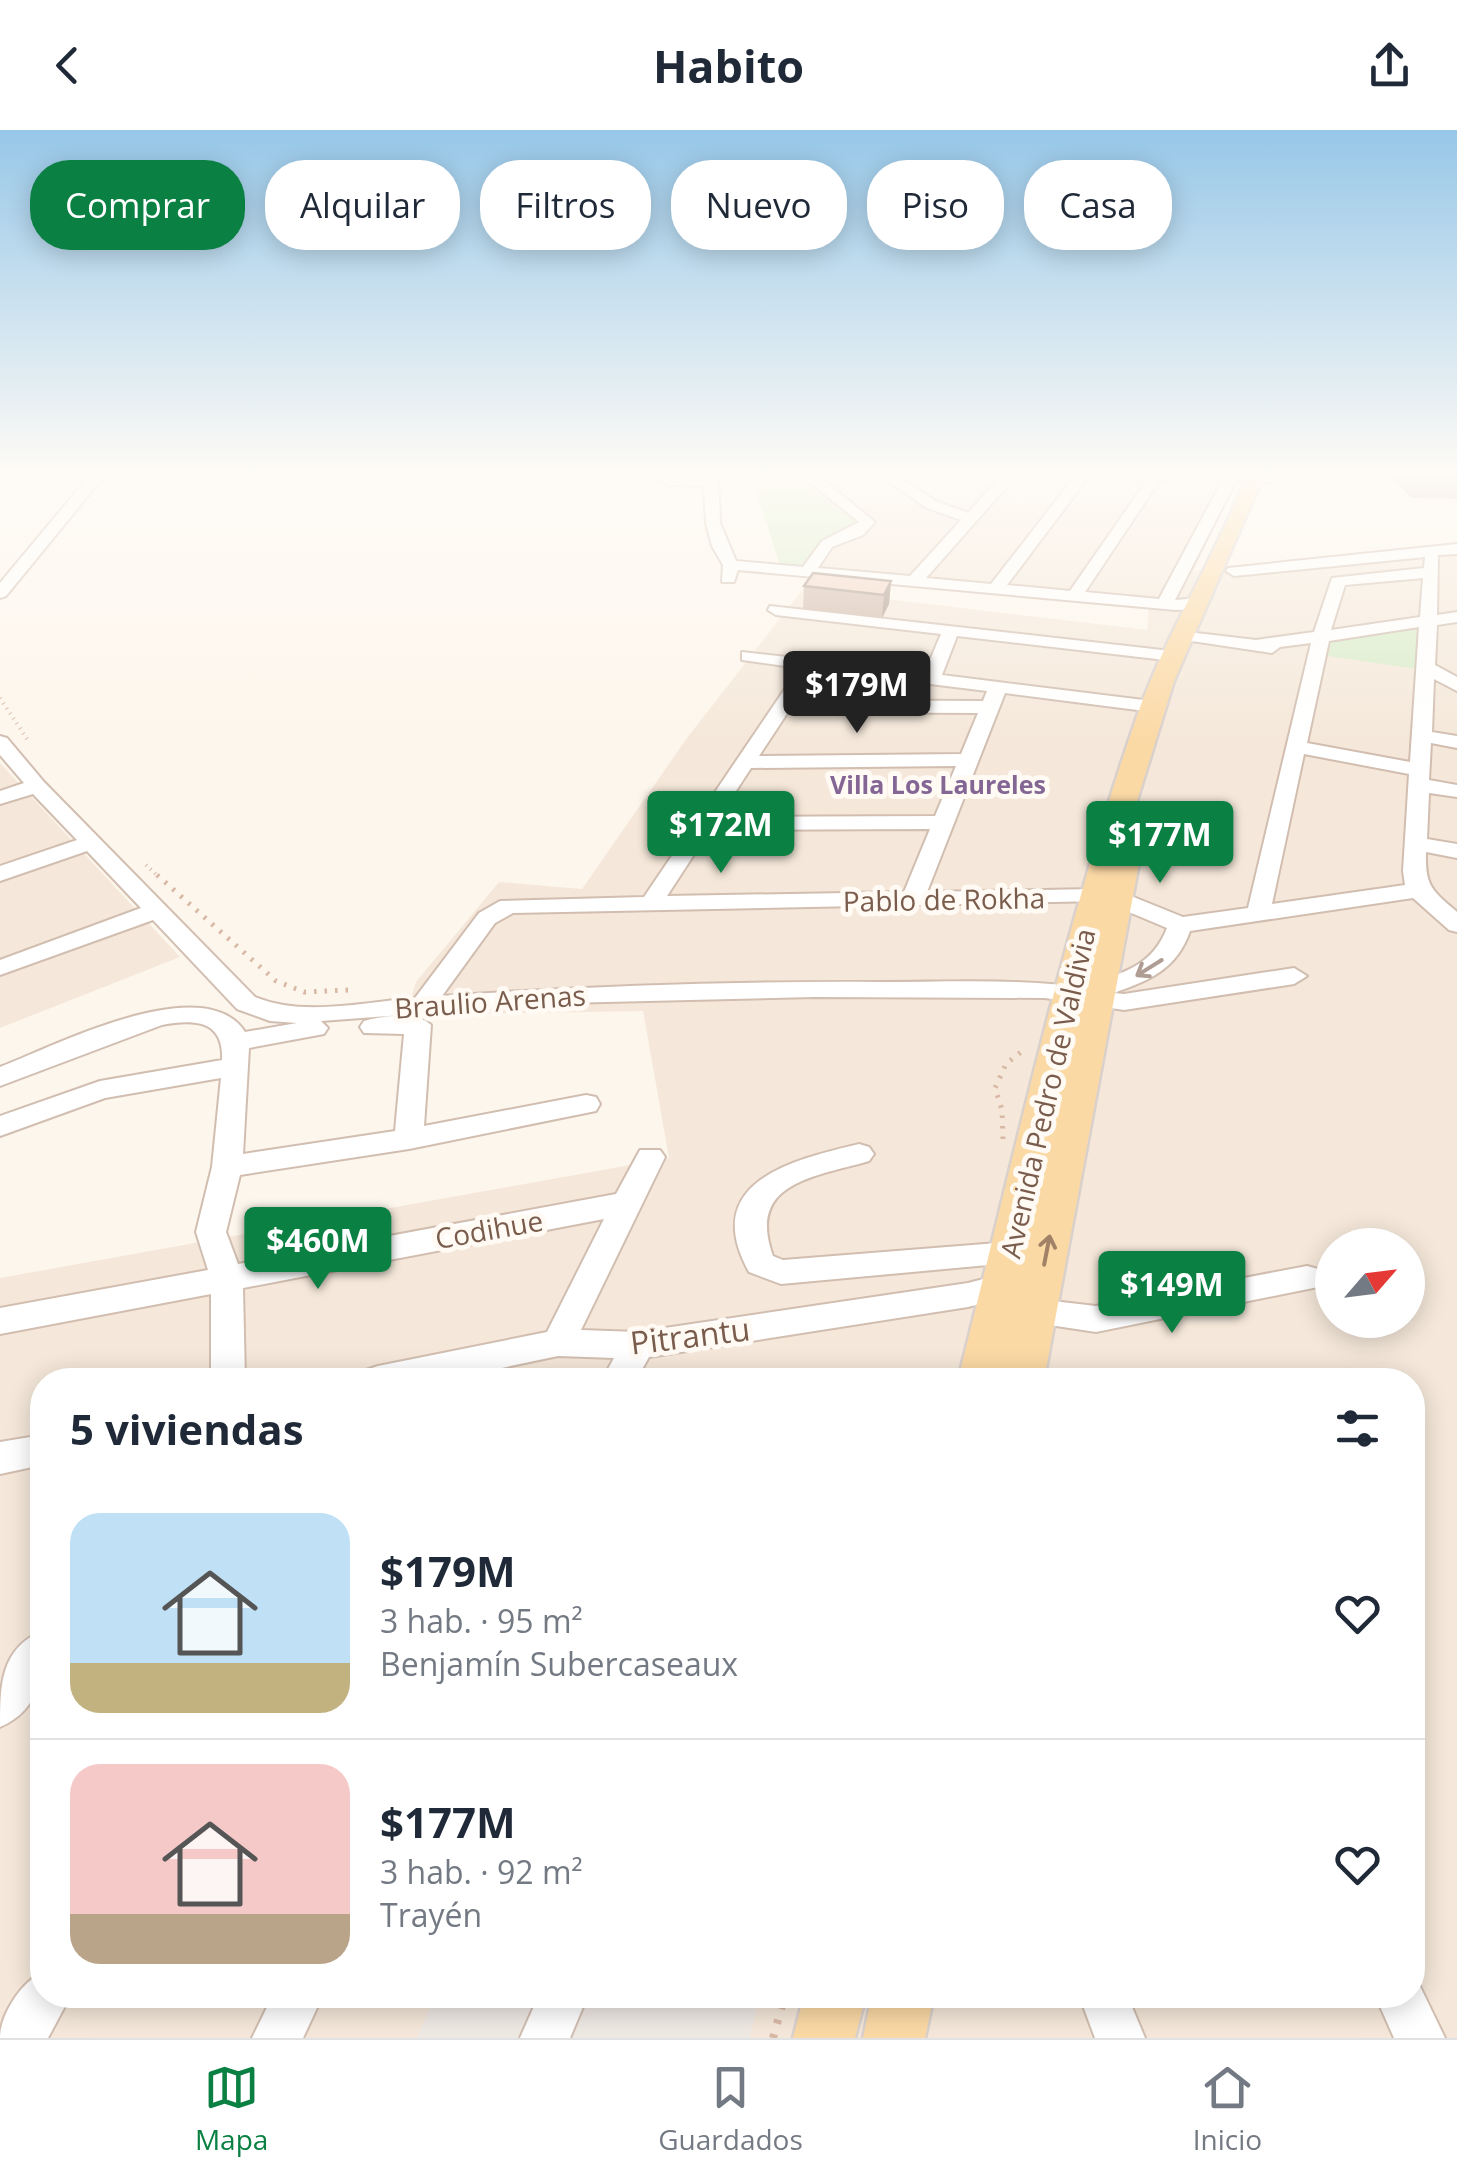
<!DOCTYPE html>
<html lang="es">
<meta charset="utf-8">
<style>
:root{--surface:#fff;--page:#f6f6f7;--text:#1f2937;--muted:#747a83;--line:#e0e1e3;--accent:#0b8043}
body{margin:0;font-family:"Open Sans",sans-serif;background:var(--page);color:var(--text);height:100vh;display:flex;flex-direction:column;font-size:38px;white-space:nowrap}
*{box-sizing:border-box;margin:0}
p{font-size:32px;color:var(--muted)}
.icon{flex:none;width:55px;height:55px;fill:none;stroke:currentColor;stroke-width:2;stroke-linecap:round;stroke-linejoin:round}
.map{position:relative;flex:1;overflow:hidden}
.panel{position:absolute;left:30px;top:1238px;width:1395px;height:640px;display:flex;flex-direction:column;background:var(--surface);border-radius:40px;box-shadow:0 5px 25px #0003}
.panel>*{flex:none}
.hud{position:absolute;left:30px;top:30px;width:1398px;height:90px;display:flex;gap:20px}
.needle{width:65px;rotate:62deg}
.controls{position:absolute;left:1315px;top:1098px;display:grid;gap:20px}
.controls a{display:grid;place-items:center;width:110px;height:110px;border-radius:50%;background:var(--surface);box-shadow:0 5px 25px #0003;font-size:50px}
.price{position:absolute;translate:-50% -85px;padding:0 22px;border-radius:10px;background:var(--accent);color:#fff;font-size:32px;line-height:65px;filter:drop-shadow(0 2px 5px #0008)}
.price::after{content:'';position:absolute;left:50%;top:60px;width:30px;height:22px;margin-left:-15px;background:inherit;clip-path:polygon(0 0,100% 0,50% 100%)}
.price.selected{background:#222;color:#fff}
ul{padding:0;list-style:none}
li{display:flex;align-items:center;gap:30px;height:250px;padding:0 40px}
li+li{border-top:2px solid var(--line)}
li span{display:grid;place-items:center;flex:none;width:280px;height:200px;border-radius:30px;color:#555}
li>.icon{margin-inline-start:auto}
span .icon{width:120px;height:120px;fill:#fffc;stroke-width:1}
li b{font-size:42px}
h2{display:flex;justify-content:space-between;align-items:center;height:120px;padding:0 40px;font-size:42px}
.chip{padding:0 35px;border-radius:40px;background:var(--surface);box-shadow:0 5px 25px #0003;font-size:35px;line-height:90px}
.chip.selected{background:var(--accent);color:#fff}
header{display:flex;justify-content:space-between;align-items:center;height:130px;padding:0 40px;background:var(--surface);font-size:45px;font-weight:700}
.dock{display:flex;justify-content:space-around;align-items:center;height:140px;border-top:2px solid var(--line);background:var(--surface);font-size:28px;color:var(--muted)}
.dock a{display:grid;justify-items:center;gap:5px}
.dock .selected{color:var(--accent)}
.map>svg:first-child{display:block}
</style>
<header><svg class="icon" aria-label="back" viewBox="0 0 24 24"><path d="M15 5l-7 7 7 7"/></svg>Habito<svg class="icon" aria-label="share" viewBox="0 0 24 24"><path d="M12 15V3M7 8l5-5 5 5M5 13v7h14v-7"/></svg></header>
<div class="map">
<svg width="1457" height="1908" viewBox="0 0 1457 1908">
<rect width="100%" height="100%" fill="#fdf6ec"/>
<!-- residential -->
<g fill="#f5e8da" fill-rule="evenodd">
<path d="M751 345 1240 346 1193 441 1457 417V1908H0V1148L669 1028 643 881 406 885 416 852 499 752 582 759 687 608 803 459 1147 500 1149 477 781 438ZM1332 1115H1408V1190H1332ZM42 1250H1412V1865H42Z"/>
<path d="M0 633 180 827 0 898Z"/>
</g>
<!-- industrial -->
<path fill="#efe9e4" d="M435 1865H761L749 1908H417Z"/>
<!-- green -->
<g fill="#d8ecc9">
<path d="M751 345H800L857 386 858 394 820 412 801 436 781 438Z"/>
<path d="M1420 495 1416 539 1328 526 1331 509Z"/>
</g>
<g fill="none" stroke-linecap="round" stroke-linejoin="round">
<!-- minor casing -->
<g stroke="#d1beb0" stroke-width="4">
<g id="minor">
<path d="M90 345H105L6 466 0 468V453Z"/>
<path d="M649 345H718L720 393 736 431 803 437 822 411 859 392 801 345H817L875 392 863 405 832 417 818 438 910 446 961 390 925 377 880 345H897L935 371 968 383 1002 345H1017L926 448 991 454 1076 345H1090L1007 455 1070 461 1147 350 1102 349 1095 345 1279 348 1272 352 1236 351 1175 470 1200 468 1208 473 1200 478 1176 480 738 440 734 452H722L723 435 712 416 706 393 704 356 669 355ZM1160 350 1222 351 1159 469 1085 462Z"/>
<path d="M1457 414V424L1438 425 1437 485 1457 482V492L1437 495 1435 535 1457 547V561L1434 549 1432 602 1457 606V618L1431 613 1429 650 1457 655V667L1429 663 1427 709 1457 714V728L1426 722C1425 757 1432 760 1457 782V802L1449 800 1413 768 1190 801C1177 839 1149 851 1113 863L1124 864 1294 838 1307 846 1294 854 1124 880 1045 868 815 867 564 873 321 891 328 898 324 904 249 918 243 1024 395 1001 404 904 364 903 360 897 364 891C382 886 418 881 431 895L424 996 586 965 596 967 600 974 596 981 586 983 409 1019 240 1045 226 1102 238 1134 616 1064 640 1020H660L665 1027 581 1200 638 1202 968 1153 1003 1144 1014 1147 1019 1156 1014 1165 968 1177 649 1227 636 1250H602L614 1228 558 1226 445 1250H361L366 1240 378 1236 547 1202 604 1089 243 1158 245 1250H211V1164L0 1204V1178L208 1140 196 1102 212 1037 221 948 105 968 0 1006V986L100 951 222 930C224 890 194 889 162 895L0 956V937C53 917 204 838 245 902L297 893 270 891 237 879 153 790 0 845V830L141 778 87 721 0 751V736L77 710 33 664 0 674V661L24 653 0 625V606L7 608 44 652 255 867C303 887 364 872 415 868L479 783 500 771 644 767 799 538 742 530V522L925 542 941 504 776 485 768 480 770 476 1180 522V530L1174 531 957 506 942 545 1160 572 1162 576 1153 582 1005 563 927 762 1094 759 1106 766 1102 771 513 783 495 793 442 866C588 856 733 851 879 852 948 852 1018 848 1086 858L1089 854C1124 843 1153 835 1167 798L1110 774 1106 769 1110 764H1126L1183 787 1248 778 1311 513 1280 517 1272 523 1185 510 1179 509V501L1256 510 1314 502 1332 448 1424 438 1425 427 1234 446 1226 441 1228 438ZM1423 448 1420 487 1331 500 1345 455ZM1419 497 1410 632 1307 613 1329 511ZM816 540 987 561 983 571 796 570ZM788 582 978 583 961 624 759 626ZM1304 624 1409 644 1403 741 1405 755 1272 774ZM956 636 935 686 719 687 751 638ZM930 699 904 762 667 766 710 700Z"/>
<path d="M859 1014 869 1017 874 1024 869 1031C815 1047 746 1052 773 1126L783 1130 1010 1112 1021 1116 1026 1124 1021 1132 781 1154 749 1142C699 1052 792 1030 859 1014Z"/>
<path d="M1307 1136 1318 1139 1323 1148 1318 1157 1096 1202 1023 1191 1019 1182 1023 1173 1035 1169 1096 1176Z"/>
<path d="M42 1305V1335L0 1344V1312Z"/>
<path d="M42 1501C44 1541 42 1579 0 1597 0 1556 0 1519 42 1501Z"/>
<path d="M42 1843V1865H71L48 1908H0C0 1885 22 1851 42 1843Z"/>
<path d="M1412 1846 1416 1848 1445 1908H1394L1375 1865H1412Z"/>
<path d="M273 1865H323L303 1908H252Z"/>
<path d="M539 1865H588L570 1908H520Z"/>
<path d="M1079 1865H1127L1145 1908H1095Z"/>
</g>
</g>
<!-- major casing -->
<g stroke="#dad1cd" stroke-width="5">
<g id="major">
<path d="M1247 345H1264L1174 551 1120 726 1135 727 1139 733 1044 1250H958C1014 1027 1062 803 1137 586 1166 503 1215 428 1247 345Z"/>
<path d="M804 1865H866L855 1908H793Z"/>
<path d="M872 1865H934L925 1908H863Z"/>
</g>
</g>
<!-- path-far2 -->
<g stroke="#d9b8a5" stroke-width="4" stroke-dasharray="1 5" stroke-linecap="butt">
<path d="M0 568 29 612"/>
<path d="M146 735 159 747"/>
</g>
<!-- path-far1 -->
<g stroke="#d9b8a5" stroke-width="5" stroke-dasharray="2.5 8" stroke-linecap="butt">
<path d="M157 745 276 851 304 862 349 860"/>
<path d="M1003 1009 1002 980 995 958 1006 934 1026 918"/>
</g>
<!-- path -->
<path stroke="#d9b8a5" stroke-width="8" stroke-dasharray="4 11" stroke-linecap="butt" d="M773 1908 785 1865"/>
<!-- minor -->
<use href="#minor" fill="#fff" fill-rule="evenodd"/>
<!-- major -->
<use href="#major" fill="#fbd9a5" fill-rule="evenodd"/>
</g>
<!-- wall -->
<g fill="#d1b7a8">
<path d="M1390 345H1457V369L1411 368Z"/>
<path d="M891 451 889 474 882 488 803 479 804 456Z"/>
</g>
<!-- shaded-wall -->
<path fill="#aa9588" d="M891 451 889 474 882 488 884 465Z"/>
<!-- building -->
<g fill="#f3d5c3" stroke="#aa9588" stroke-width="2.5">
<path d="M1416 345H1457V348L1418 347Z"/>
<path d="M813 443 891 451 884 465 804 456Z"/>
</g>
<!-- one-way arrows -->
<defs><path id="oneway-shaft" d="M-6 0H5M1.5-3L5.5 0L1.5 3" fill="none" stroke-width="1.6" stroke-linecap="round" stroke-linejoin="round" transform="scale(2.5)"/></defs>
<use stroke="#af9d94" href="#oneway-shaft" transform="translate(1149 838) rotate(148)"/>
<use stroke="#a18267" href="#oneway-shaft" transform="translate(1047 1120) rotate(-79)"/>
<!-- sky -->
<linearGradient id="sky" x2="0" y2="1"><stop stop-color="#97c7e8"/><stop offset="0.56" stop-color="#fefbf6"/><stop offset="1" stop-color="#fefbf6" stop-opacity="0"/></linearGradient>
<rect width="1457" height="612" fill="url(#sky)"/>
<g text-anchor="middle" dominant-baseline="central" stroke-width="10" stroke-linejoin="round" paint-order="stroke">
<!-- far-neighbourhood labels -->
<g font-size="25" font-weight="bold" fill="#846695" stroke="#fffaf3">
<text x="938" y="654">Villa Los Laureles</text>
</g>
<!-- street labels -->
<g font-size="28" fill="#7a5c4d" stroke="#fffaf3">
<text transform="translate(944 769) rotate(-1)">Pablo de Rokha</text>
<text transform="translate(490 871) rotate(-4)">Braulio Arenas</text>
<text transform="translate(1047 963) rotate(-77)">Avenida Pedro de Valdivia</text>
<text transform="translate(489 1099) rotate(-10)">Codihue</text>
</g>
<!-- near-street labels -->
<g font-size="32" fill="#7a5c4d" stroke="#fffaf3">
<text transform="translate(690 1205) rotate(-7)">Pitrantu</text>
</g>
</g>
</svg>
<div class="controls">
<a><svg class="needle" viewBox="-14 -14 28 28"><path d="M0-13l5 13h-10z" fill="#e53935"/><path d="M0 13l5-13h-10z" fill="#747a83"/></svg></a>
</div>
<b class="price selected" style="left:857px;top:606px">$179M</b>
<b class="price" style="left:721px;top:746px">$172M</b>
<b class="price" style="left:1160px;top:756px">$177M</b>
<b class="price" style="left:318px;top:1162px">$460M</b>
<b class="price" style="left:1172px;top:1206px">$149M</b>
<div class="hud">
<a class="chip selected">Comprar</a>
<a class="chip">Alquilar</a>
<a class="chip">Filtros</a>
<a class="chip">Nuevo</a>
<a class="chip">Piso</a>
<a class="chip">Casa</a>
</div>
<section class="panel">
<h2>5 viviendas<svg class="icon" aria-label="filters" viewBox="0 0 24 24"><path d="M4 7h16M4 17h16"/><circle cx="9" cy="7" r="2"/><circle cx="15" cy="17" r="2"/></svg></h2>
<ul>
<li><span style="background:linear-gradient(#bfe0f5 75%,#c2b280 0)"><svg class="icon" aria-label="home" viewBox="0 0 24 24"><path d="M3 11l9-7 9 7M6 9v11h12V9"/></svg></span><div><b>$179M</b><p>3 hab. · 95 m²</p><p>Benjamín Subercaseaux</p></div><svg class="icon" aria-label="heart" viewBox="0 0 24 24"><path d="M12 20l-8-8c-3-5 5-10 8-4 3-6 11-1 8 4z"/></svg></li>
<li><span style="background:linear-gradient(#f6c9c9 75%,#b9a48a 0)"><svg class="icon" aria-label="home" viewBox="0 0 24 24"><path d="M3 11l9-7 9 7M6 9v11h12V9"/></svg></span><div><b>$177M</b><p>3 hab. · 92 m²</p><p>Trayén</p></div><svg class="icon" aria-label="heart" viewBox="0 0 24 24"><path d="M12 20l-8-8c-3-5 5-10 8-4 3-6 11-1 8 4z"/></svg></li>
</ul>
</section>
</div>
<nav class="dock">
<a class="selected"><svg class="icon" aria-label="map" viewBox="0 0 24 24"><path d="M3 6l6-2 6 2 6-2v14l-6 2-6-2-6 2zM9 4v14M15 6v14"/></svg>Mapa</a>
<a><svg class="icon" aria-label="saved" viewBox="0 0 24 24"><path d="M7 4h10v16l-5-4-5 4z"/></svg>Guardados</a>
<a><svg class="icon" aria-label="home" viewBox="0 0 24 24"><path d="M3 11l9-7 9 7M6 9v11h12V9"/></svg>Inicio</a>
</nav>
